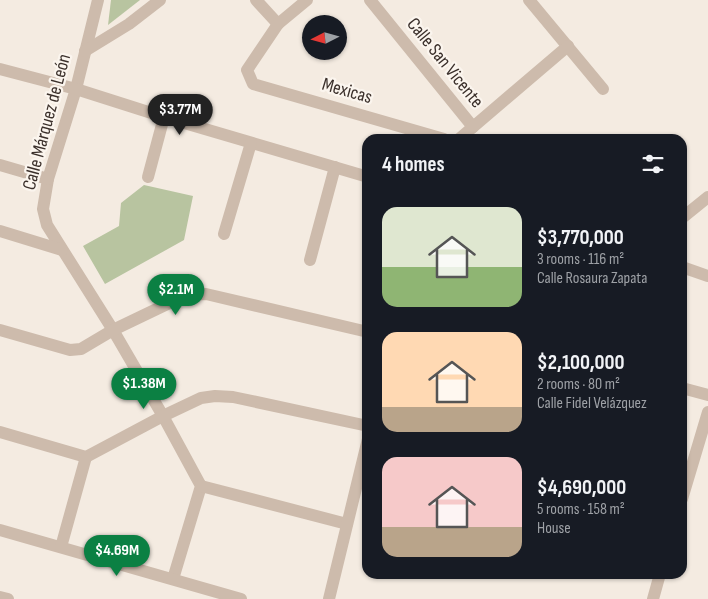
<!DOCTYPE html>
<meta charset="utf-8">
<style>
:root{--surface:#171b24;--page:#20242c;--text:#f1f3f6;--muted:#9ea1a6;--accent:#0b8043}
body{margin:0;font-family:"Sofia Sans Condensed",sans-serif;background:var(--page);color:var(--text);height:100vh;display:flex;flex-direction:column;font-size:19px;white-space:nowrap}
*{box-sizing:border-box;margin:0}
p{font-size:16px;color:var(--muted)}
.icon{flex:none;width:28px;height:28px;fill:none;stroke:currentColor;stroke-width:2;stroke-linecap:round;stroke-linejoin:round}
.map{position:relative;flex:1;overflow:hidden}
.sheet{position:absolute;left:362px;top:134px;width:325px;height:445px;display:flex;flex-direction:column;background:var(--surface);border-radius:15px;box-shadow:0 1px 4px #0004}
.sheet>*{flex:none}
.needle{width:32px;rotate:264deg}
.tools{position:absolute;left:302px;top:15px;display:grid;gap:10px}
.tools a{display:grid;place-items:center;width:45px;height:45px;border-radius:50%;background:var(--surface);box-shadow:0 1px 4px #0004;font-size:25px}
.price{position:absolute;translate:-50% -42px;padding:0 11px;border-radius:18px;background:var(--accent);color:#fff;font-size:16px;line-height:32px;filter:drop-shadow(0 1px 2px #0008)}
.price::after{content:'';position:absolute;left:50%;top:30px;width:15px;height:11px;margin-left:-8px;background:inherit;clip-path:polygon(0 0,100% 0,50% 100%)}
.price.on{background:#222;color:#fff}
ul{padding:0;list-style:none}
li{display:flex;align-items:center;gap:15px;height:125px;padding:0 20px}
li span{display:grid;place-items:center;flex:none;width:140px;height:100px;border-radius:15px;color:#555}
li>.icon{margin-inline-start:auto}
span .icon{width:60px;height:60px;fill:#fffc;stroke-width:1}
li b{font-size:21px}
h2{display:flex;justify-content:space-between;align-items:center;height:60px;padding:0 20px;font-size:21px}
.map>svg:first-child{display:block}
</style>
<div class="map">
<svg width="708" height="599" viewBox="0 0 708 599">
<rect width="100%" height="100%" fill="#f4ebe1"/>
<!-- green -->
<g fill="#b8c4a0">
<path d="M111 0H140L108 25Z"/>
<path d="M144 185 193 196 184 240 105 284 83 246 119 226 121 203Z"/>
</g>
<g fill="none" stroke-linecap="round" stroke-linejoin="round">
<!-- street -->
<g stroke="#cdbbac" stroke-width="12">
<path d="M98 0 76 89 48 179 43 209 47 225 113 330 163 416 201 486 173 579"/>
<path d="M256 0 278 24"/>
<path d="M307 0 278 24 247 70 253 84 444 139"/>
<path d="M370 0 473 127"/>
<path d="M529 0 603 89"/>
<path d="M85 51 129 24 160 0"/>
<path d="M0 69 76 89 164 117 368 177"/>
<path d="M459 139 568 46"/>
<path d="M0 165 48 179"/>
<path d="M148 177 164 117"/>
<path d="M682 218 708 197"/>
<path d="M0 231 62 250"/>
<path d="M224 234 251 143"/>
<path d="M310 260 335 167"/>
<path d="M682 267 708 276"/>
<path d="M0 330 70 350 81 349 113 330 186 295 206 294 368 332"/>
<path d="M682 388 708 395"/>
<path d="M0 432 86 457 163 416 201 398 215 396 233 397 368 426"/>
<path d="M201 486 347 524"/>
<path d="M682 499 708 412"/>
<path d="M0 530 241 599"/>
<path d="M61 547 86 457"/>
<path d="M0 597 8 599"/>
<path d="M329 599 368 439"/>
<path d="M653 599 660 574"/>
</g>
</g>
<g text-anchor="middle" dominant-baseline="central" stroke-width="4.5" stroke-linejoin="round" paint-order="stroke">
<!-- street labels -->
<g font-size="19" fill="#3b302b" stroke="#fbf5ee">
<text transform="translate(445 63) rotate(51)">Calle San Vicente</text>
<text transform="translate(347 91) rotate(16)">Mexicas</text>
<text transform="translate(47 122) rotate(-75)">Calle Márquez de León</text>
</g>
</g>
</svg>
<div class="tools">
<a><svg class="needle" viewBox="-14 -14 28 28"><path d="M0-13l5 13h-10z" fill="#e53935"/><path d="M0 13l5-13h-10z" fill="#9ea1a6"/></svg></a>
</div>
<b class="price on" style="left:180px;top:136px">$3.77M</b>
<b class="price" style="left:176px;top:316px">$2.1M</b>
<b class="price" style="left:144px;top:410px">$1.38M</b>
<b class="price" style="left:117px;top:577px">$4.69M</b>
<section class="sheet">
<h2>4 homes<svg class="icon" aria-label="filters" viewBox="0 0 24 24"><path d="M4 7h16M4 17h16"/><circle cx="9" cy="7" r="2"/><circle cx="15" cy="17" r="2"/></svg></h2>
<ul>
<li><span style="background:linear-gradient(#dfe7d0 60%,#8fb573 0)"><svg class="icon" aria-label="home" viewBox="0 0 24 24"><path d="M3 11l9-7 9 7M6 9v11h12V9"/></svg></span><div><b>$3,770,000</b><p>3 rooms · 116 m²</p><p>Calle Rosaura Zapata</p></div></li>
<li><span style="background:linear-gradient(#ffd9b3 75%,#b9a48a 0)"><svg class="icon" aria-label="home" viewBox="0 0 24 24"><path d="M3 11l9-7 9 7M6 9v11h12V9"/></svg></span><div><b>$2,100,000</b><p>2 rooms · 80 m²</p><p>Calle Fidel Velázquez</p></div></li>
<li><span style="background:linear-gradient(#f6c9c9 70%,#b9a48a 0)"><svg class="icon" aria-label="home" viewBox="0 0 24 24"><path d="M3 11l9-7 9 7M6 9v11h12V9"/></svg></span><div><b>$4,690,000</b><p>5 rooms · 158 m²</p><p>House</p></div></li>
</ul>
</section>
</div>
